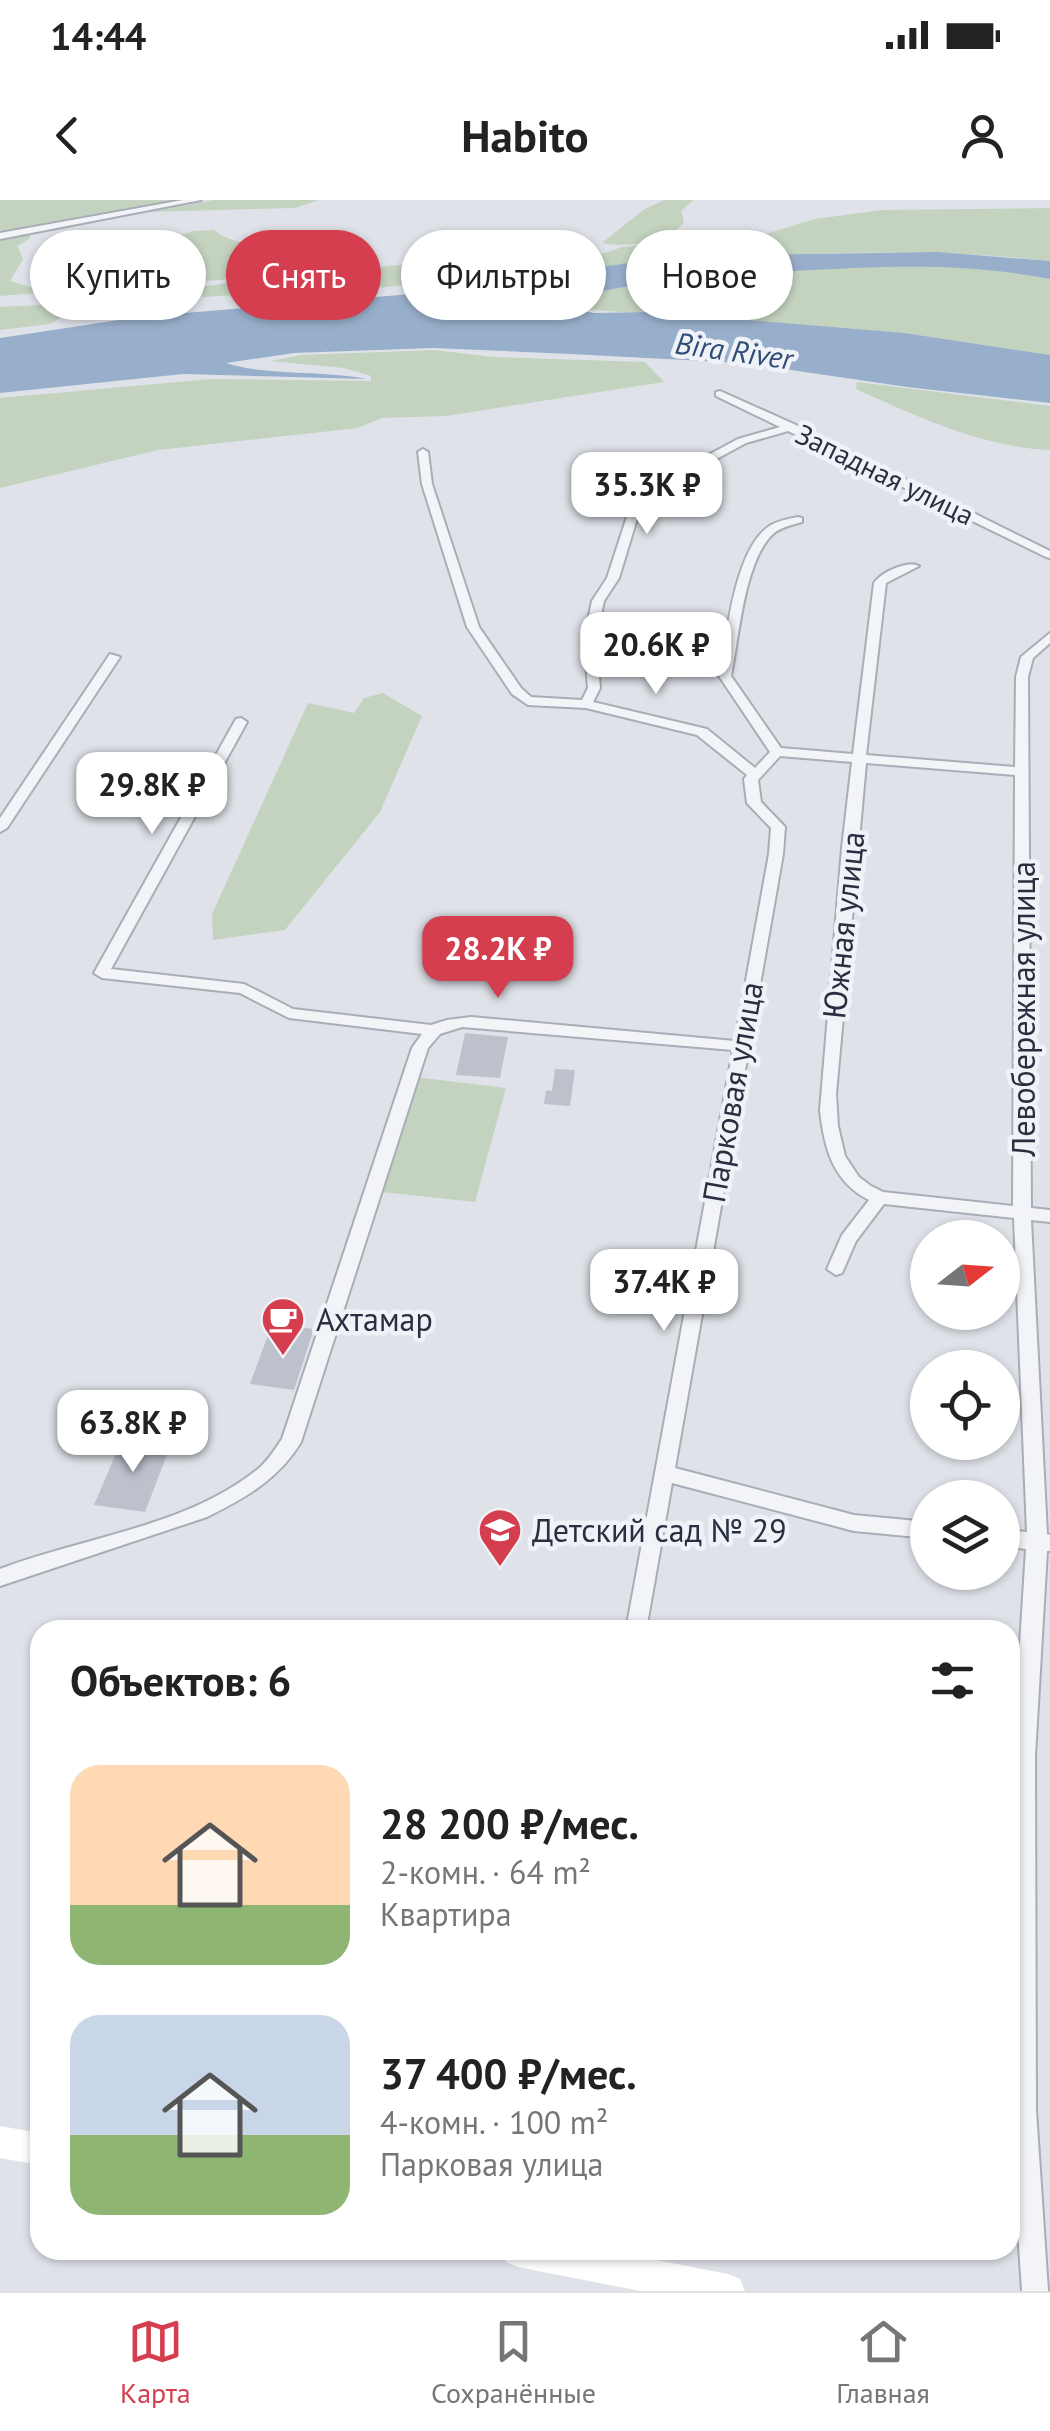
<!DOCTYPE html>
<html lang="ru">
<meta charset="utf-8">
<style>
:root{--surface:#fff;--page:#f6f6f6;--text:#222;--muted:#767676;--line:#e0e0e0;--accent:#d43e4e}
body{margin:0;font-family:"PT Sans",sans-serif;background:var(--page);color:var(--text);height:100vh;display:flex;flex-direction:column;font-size:38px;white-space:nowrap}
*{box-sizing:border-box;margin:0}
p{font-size:32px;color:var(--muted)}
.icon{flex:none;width:55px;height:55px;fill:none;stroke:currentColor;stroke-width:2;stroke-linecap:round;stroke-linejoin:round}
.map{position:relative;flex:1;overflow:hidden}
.details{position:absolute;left:30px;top:1420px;width:990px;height:640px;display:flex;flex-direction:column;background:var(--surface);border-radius:30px;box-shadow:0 2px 8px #0004}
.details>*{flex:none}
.guide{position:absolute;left:30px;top:30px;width:990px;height:90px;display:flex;gap:20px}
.needle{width:65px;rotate:73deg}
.buttons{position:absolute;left:910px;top:1020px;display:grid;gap:20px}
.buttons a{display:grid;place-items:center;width:110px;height:110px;border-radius:50%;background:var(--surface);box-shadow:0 2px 8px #0004;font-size:50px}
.price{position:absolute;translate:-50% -85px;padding:0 22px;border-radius:20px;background:#fff;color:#222;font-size:32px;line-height:65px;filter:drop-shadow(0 2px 5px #0008)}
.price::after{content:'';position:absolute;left:50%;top:60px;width:30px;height:22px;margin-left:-15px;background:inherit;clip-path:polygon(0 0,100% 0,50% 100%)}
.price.selected{background:var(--accent);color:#fff}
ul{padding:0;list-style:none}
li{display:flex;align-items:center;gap:30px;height:250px;padding:0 40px}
li span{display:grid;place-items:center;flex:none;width:280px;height:200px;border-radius:30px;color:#555}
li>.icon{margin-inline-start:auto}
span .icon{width:120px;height:120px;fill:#fffc;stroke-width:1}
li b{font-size:42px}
h2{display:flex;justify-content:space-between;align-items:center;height:120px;padding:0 40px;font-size:42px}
.pill{padding:0 35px;border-radius:45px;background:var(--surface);box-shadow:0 2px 8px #0004;font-size:35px;line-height:90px}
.pill.selected{background:var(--accent);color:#fff}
.status{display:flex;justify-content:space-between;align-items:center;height:70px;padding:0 50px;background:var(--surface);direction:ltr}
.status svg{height:28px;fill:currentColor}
header{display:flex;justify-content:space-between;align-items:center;height:130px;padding:0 40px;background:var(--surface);font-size:45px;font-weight:700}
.tab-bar{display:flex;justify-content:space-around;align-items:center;height:140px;border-top:2px solid var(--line);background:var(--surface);font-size:28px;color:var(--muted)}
.tab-bar a{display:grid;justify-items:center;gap:5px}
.tab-bar .selected{color:var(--accent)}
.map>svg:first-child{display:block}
</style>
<div class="status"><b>14:44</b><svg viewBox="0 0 49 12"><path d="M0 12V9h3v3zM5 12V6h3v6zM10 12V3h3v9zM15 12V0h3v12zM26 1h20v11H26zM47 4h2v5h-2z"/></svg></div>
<header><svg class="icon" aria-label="back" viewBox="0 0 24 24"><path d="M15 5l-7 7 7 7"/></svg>Habito<svg class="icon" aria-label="person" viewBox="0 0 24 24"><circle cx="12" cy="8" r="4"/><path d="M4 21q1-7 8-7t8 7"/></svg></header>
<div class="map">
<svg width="1050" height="2091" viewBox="0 0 1050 2091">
<rect width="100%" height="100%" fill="#dfe3e9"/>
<!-- green -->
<g fill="#c4d3c0">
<path d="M0 0H181L0 33Z"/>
<path d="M214 0H319L295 8 148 12Z"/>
<path d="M664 0H694L681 11 684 22C670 43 625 48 602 43L643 10Z"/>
<path d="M1050 8V61C889 43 729 57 568 71L572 64 622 47 762 35 815 19 882 10Z"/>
<path d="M214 30C252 60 308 28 350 61L220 80 70 88 57 76 46 51 103 43 130 34 169 40 192 31Z"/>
<path d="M31 34 29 39 17 46 23 59 10 81 37 89 35 93 0 96V40Z"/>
<path d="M550 50 557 56 549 66 363 90 318 89 205 97 165 93 239 81Z"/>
<path d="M914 64 998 69 1050 79V155L905 133 567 108 573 98C682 69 801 71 914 64Z"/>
<path d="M78 103V108L50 124 0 130V107Z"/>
<path d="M434 150 494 157 645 162 664 182 446 216 382 218 358 228 158 250 0 288V198L211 179 371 181V176L344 168 270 161 301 155Z"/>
<path d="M857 182 1050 206V250C981 247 918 217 856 189Z"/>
<path d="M383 493 422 516 380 612 285 730 213 740 212 714 308 503 354 513 364 498Z"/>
<path d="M415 877 506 888 475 1002 382 992Z"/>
</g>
<!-- water -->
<path fill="#98afcb" d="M937 52 1050 61V79C956 61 871 67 777 72 709 77 639 80 573 98L568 108 594 113 651 112 905 133 1050 155V203L907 187 743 163 570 154 433 148 294 153 226 163C264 176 323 170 367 179L183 174 0 193V138L139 117 423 93 677 56Z"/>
<!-- building -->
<g fill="#bcc1cc">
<path d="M465 833 508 837 500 878 456 875Z"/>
<path d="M555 869 575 870 570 906 544 904 546 890 552 891Z"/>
<path d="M272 1124 314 1129 294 1190 250 1184Z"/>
<path d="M123 1237 171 1244 145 1312 94 1305Z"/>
</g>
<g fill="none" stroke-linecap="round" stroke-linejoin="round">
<!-- street casing -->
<g stroke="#a8adb7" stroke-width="4">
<g id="street">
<path d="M183 0H201L0 39V33Z"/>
<path d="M720 191 796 225 1050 351V358L1046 357 788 231 746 243 643 299 619 378 604 401 596 439 600 488 593 502 707 529 755 568 770 552 719 476C727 436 734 352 768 327 776 321 788 319 798 317L802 318V322C792 325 781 327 773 334 744 361 739 438 731 476L781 548 853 554 874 383C881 372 908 360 919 366L886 383 866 555 1015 567 1016 477 1021 457 1050 433V443L1033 458 1028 477 1031 1008 1050 1010V1022L1031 1020 1047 1334 1050 1335V1351H1047L1035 1556 1036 1910 1048 2091H1022L1010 1910 1013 1556 1026 1349 1002 1346V1330L1027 1332 1014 1018 884 1004 856 1041 842 1073 836 1075 827 1069 842 1035 869 1000C833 982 824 948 820 910L842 648 852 562 780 556 758 580 761 602 785 627 783 654 675 1268 854 1315 928 1322V1338L854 1331 672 1283 646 1430H626L733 850 462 827 440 834 428 848 301 1242C278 1280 245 1298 207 1317L0 1386V1369C83 1337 187 1327 258 1269 268 1261 275 1249 282 1239L412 848 422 834 289 818 240 793 102 778 94 773 236 519 241 518 247 522 111 769 244 784 293 809 431 825 447 820 471 817 735 841 769 654 771 628 747 603 744 579 747 575 697 535 586 508 528 505 512 494 467 427 422 284 418 252 423 249 428 252 432 284 479 427 521 488 531 497 582 500 588 488 584 439 592 401 607 378 634 295 738 239 780 227 716 196V192ZM866 563 1015 575 1013 1006 883 992 871 986 859 977 845 956 838 926 836 894Z"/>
<path d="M110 454 120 457 7 628 0 632V618Z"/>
</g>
</g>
<!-- street -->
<use href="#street" fill="#f2f4f7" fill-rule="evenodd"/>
<!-- secondary -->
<g fill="#fff" fill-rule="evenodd">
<path d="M0 1926 40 1933V1965L0 1958Z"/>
<path d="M501 2050H605L728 2074 740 2079 745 2091H640L518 2067 506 2062Z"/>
</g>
</g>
<!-- icons -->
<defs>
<g id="cafe-pin" transform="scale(2.25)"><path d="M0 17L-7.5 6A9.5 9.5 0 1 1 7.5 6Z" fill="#d43e4e" stroke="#eff2f6"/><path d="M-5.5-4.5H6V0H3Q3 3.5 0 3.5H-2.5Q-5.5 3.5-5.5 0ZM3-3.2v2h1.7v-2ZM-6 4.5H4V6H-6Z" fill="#fff"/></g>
<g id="school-pin" transform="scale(2.25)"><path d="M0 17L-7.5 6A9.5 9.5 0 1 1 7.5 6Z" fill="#d43e4e" stroke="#eff2f6"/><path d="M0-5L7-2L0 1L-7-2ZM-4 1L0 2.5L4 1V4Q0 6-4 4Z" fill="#fff"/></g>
</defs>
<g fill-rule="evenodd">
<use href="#cafe-pin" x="283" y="1119"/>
<use href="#school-pin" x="500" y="1330"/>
</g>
<g text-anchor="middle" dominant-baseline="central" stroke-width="9" stroke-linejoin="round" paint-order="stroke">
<!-- far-street labels -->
<g font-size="28" fill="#272f41" stroke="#eff2f6">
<text transform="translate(885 274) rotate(26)">Западная улица</text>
</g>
<!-- far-water labels -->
<g font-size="30" font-style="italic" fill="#304c77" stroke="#eff2f6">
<text transform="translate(734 150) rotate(8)">Bira River</text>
</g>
<!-- street labels -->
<g font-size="32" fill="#272f41" stroke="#eff2f6">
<text transform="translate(843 725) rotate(-84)">Южная улица</text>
<text transform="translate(1023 809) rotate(-90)">Левобережная улица</text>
<text transform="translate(732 892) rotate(-80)">Парковая улица</text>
</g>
<!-- poi labels -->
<g font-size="32" fill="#272f41" stroke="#eff2f6" text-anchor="start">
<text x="316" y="1119">Ахтамар</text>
<text x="532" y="1330">Детский сад № 29</text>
</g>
</g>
</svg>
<div class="buttons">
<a><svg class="needle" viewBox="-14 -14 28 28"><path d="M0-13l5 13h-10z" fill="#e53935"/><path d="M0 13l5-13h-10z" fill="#767676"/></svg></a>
<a><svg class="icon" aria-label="locate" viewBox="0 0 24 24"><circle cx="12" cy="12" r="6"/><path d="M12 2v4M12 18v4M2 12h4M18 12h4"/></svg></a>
<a><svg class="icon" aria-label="layers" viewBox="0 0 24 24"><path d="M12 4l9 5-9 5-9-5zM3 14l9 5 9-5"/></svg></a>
</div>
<b class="price" style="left:647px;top:337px">35.3K ₽</b>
<b class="price" style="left:656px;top:497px">20.6K ₽</b>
<b class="price" style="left:152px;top:637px">29.8K ₽</b>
<b class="price selected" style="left:498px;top:801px">28.2K ₽</b>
<b class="price" style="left:664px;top:1134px">37.4K ₽</b>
<b class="price" style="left:133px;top:1275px">63.8K ₽</b>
<div class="guide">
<a class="pill">Купить</a>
<a class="pill selected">Снять</a>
<a class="pill">Фильтры</a>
<a class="pill">Новое</a>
</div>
<section class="details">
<h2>Объектов: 6<svg class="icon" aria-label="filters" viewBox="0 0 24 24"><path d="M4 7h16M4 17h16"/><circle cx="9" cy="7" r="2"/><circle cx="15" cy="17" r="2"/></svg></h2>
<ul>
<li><span style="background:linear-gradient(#ffd9b3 70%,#8fb573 0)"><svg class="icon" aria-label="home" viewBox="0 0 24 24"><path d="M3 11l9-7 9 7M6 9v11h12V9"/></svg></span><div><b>28 200 ₽/мес.</b><p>2-комн. · 64 m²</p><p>Квартира</p></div></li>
<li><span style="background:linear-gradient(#c9d6e8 60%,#8fb573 0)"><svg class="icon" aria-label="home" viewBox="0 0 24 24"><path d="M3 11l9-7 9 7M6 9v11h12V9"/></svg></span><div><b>37 400 ₽/мес.</b><p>4-комн. · 100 m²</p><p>Парковая улица</p></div></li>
</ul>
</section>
</div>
<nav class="tab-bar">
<a class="selected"><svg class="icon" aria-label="map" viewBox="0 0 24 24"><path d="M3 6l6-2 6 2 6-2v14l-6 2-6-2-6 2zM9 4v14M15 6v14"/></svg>Карта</a>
<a><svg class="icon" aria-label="saved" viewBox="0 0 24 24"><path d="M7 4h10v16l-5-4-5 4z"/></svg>Сохранённые</a>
<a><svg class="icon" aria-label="home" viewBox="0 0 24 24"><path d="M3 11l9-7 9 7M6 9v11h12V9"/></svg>Главная</a>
</nav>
